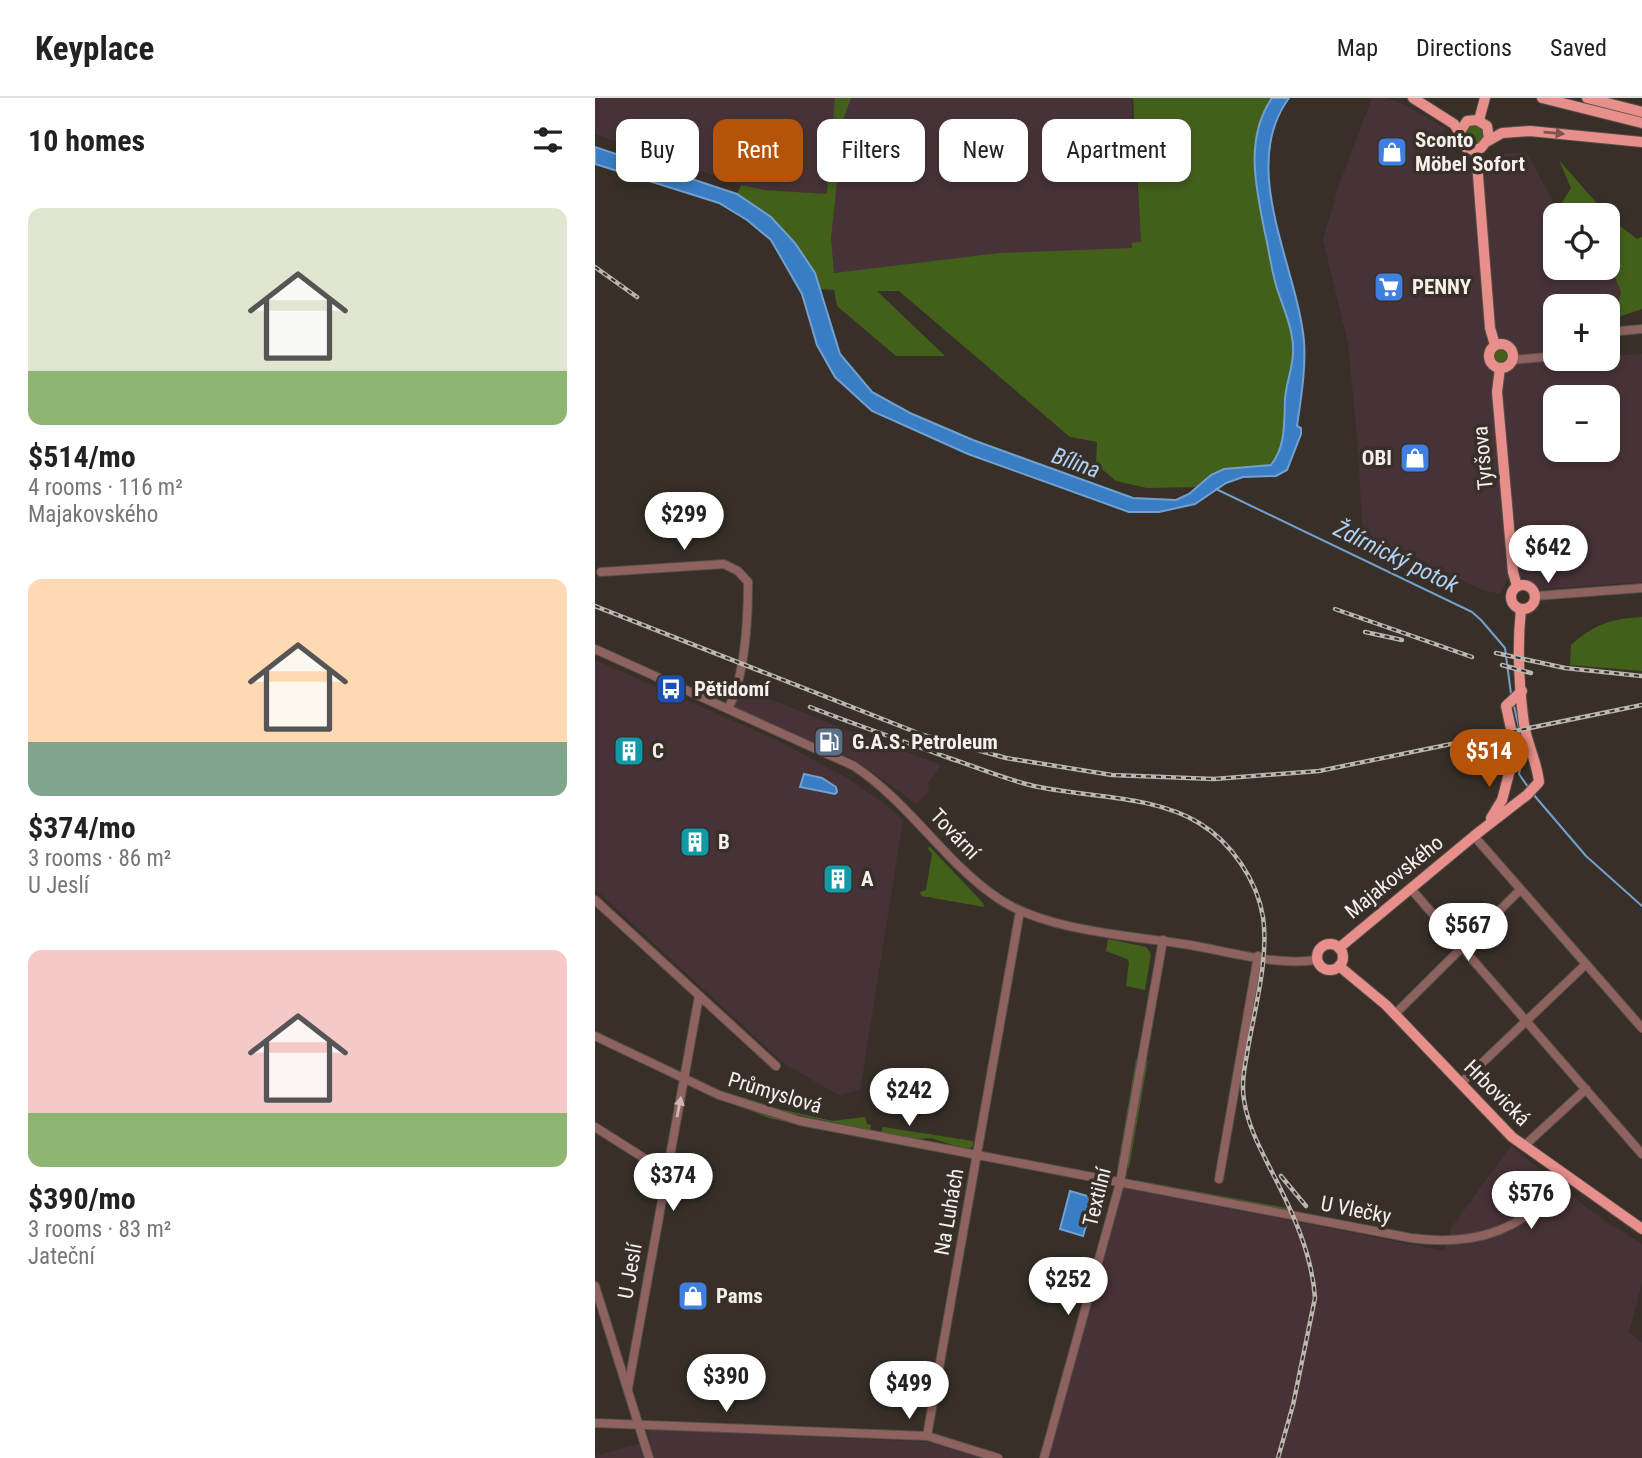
<!DOCTYPE html>
<meta charset="utf-8">
<style>
:root{--surface:#fff;--page:#f6f6f6;--text:#222;--muted:#767676;--line:#e0e0e0;--accent:#b45309}
body{margin:0;font-family:"Roboto Condensed",sans-serif;background:var(--page);color:var(--text);height:100vh;display:flex;flex-direction:column;font-size:26px;white-space:nowrap}
*{box-sizing:border-box;margin:0}
p{font-size:23px;color:var(--muted)}
.icon{flex:none;width:38px;height:38px;fill:none;stroke:currentColor;stroke-width:2;stroke-linecap:round;stroke-linejoin:round}
.map{position:relative;flex:1;overflow:hidden}
.side{display:flex;flex-direction:column;background:var(--surface);width:595px}
.side>*{flex:none}
.guide{position:absolute;left:21px;top:21px;width:665px;height:63px;display:flex;gap:14px}
.tools{position:absolute;left:948px;top:105px;display:grid;gap:14px}
.tools a{display:grid;place-items:center;width:77px;height:77px;border-radius:14px;background:var(--surface);box-shadow:0 4px 10px #0003;font-size:35px}
.price{position:absolute;translate:-50% -60px;padding:0 16px;border-radius:24px;background:#fff;color:#222;font-size:23px;line-height:46px;filter:drop-shadow(0 2px 4px #0008)}
.price::after{content:'';position:absolute;left:50%;top:42px;width:21px;height:16px;margin-left:-10px;background:inherit;clip-path:polygon(0 0,100% 0,50% 100%)}
.price.on{background:var(--accent);color:#fff}
ul{padding:0;list-style:none}
li{display:grid;align-content:center;gap:14px;height:371px;padding:0 28px}
li span{display:grid;place-items:center;height:217px;border-radius:14px;color:#555}
li>.icon{margin-inline-start:auto}
span .icon{width:126px;height:126px;fill:#fffc;stroke-width:1}
li b{font-size:30px}
h2{display:flex;justify-content:space-between;align-items:center;height:84px;padding:0 28px;font-size:30px}
.pill{padding:0 24px;border-radius:14px;background:var(--surface);box-shadow:0 4px 10px #0003;font-size:24px;line-height:63px}
.pill.on{background:var(--accent);color:#fff}
header{display:flex;align-items:center;gap:42px;box-sizing:border-box;height:98px;padding:0 35px;background:var(--surface);border-bottom:2px solid var(--line)}
header strong{font-size:33px}
nav{display:flex;gap:38px;margin-inline-start:auto;font-size:24px}
main{display:flex;flex:1;min-height:0}
.map>svg:first-child{display:block}
</style>
<header>
<strong>Keyplace</strong>
<nav><a>Map</a><a>Directions</a><a>Saved</a></nav>
</header>
<main>
<section class="side">
<h2>10 homes<svg class="icon" aria-label="filters" viewBox="0 0 24 24"><path d="M4 7h16M4 17h16"/><circle cx="9" cy="7" r="2"/><circle cx="15" cy="17" r="2"/></svg></h2>
<ul>
<li><span style="background:linear-gradient(#dfe7d0 75%,#8fb573 0)"><svg class="icon" aria-label="home" viewBox="0 0 24 24"><path d="M3 11l9-7 9 7M6 9v11h12V9"/></svg></span><div><b>$514/mo</b><p>4 rooms · 116 m²</p><p>Majakovského</p></div></li>
<li><span style="background:linear-gradient(#ffd9b3 75%,#7fa58c 0)"><svg class="icon" aria-label="home" viewBox="0 0 24 24"><path d="M3 11l9-7 9 7M6 9v11h12V9"/></svg></span><div><b>$374/mo</b><p>3 rooms · 86 m²</p><p>U Jeslí</p></div></li>
<li><span style="background:linear-gradient(#f6c9c9 75%,#8fb573 0)"><svg class="icon" aria-label="home" viewBox="0 0 24 24"><path d="M3 11l9-7 9 7M6 9v11h12V9"/></svg></span><div><b>$390/mo</b><p>3 rooms · 83 m²</p><p>Jateční</p></div></li>
</ul>
</section>
<div class="map">
<svg width="1047" height="1360" viewBox="0 0 1047 1360">
<rect width="100%" height="100%" fill="#383028"/>
<!-- commercial -->
<g fill="#473337" fill-rule="evenodd">
<path d="M0 0H536L546 145 538 150 239 175 236 140 240 97 170 92 146 87 0 36Z"/>
<path d="M777 0H792L810 7 850 30 841 66 871 72H905L909 55H932L965 117H961V170H1013V163L1026 194 1020 220 1013 224V208H961V261H1013V258L1047 256V484L946 491 930 479 912 482 905 496 888 492 840 470 807 451 768 442 763 349 753 245 728 142 744 87ZM961 299H1013V352H961Z"/>
<path d="M0 562 180 641 252 680 292 707 308 722 265 992 244 997 191 967 0 791Z"/>
<path d="M143 588 266 638 344 666 345 669 333 685 334 693 322 706 266 666 138 609Z"/>
<path d="M916 1048 1001 1117 1047 1146V1184L1034 1234 1047 1245V1360H453L529 1090 849 1153 856 1130Z"/>
<path d="M53 1331 332 1344 385 1360H0V1358L54 1343Z"/>
</g>
<!-- green -->
<g fill="#43601b">
<path d="M240 0H256L249 19 236 140 239 175 405 155 537 150V145L546 144 538 0H677C649 41 661 90 670 134 674 152 676 170 681 187 687 208 699 231 698 254 698 270 691 285 690 301 689 325 690 348 676 367 650 369 621 366 603 389L552 390 521 383 501 366 502 344 475 339 304 193H282L350 258H301L242 208 239 192 225 191 220 175 176 119 142 96 146 87 170 92 232 96Z"/>
<circle cx="879" cy="37" r="9"/>
<path d="M964 62 1012 117H966L964 109 976 90Z"/>
<path d="M1013 119 1042 141 1047 139V211L1020 220 1026 194 1013 163Z"/>
<circle cx="907" cy="258" r="8"/>
<path d="M1047 519V573L975 567 976 547C1000 526 1015 521 1047 519Z"/>
<path d="M334 748 388 805 389 809 327 798 325 794 331 792 337 756 333 751Z"/>
<path d="M513 841 551 849 556 856 550 892 531 888 534 864 532 861 511 853Z"/>
<path d="M541 961 543 964 524 1072H522Z"/>
<path d="M553 962 534 1070 531 1069 550 965Z"/>
<path d="M98 990 174 1018 233 1033 174 1020Z"/>
<path d="M141 997 184 1011 238 1023 270 1019 272 1026 276 1027 275 1032 180 1012Z"/>
<path d="M288 1029 378 1043V1048L373 1052 336 1040 321 1041 286 1035Z"/>
<path d="M540 1082 692 1110 693 1113 539 1083Z"/>
</g>
<!-- water -->
<g fill="#397ec4" stroke="#72a0d0" stroke-width="2">
<path d="M677 0H694C643 69 702 168 709 243 711 271 706 300 702 328L706 330V336L692 372 681 378 648 379 631 385 600 406 564 414H534L373 356 277 313 240 279 222 247 207 196 176 142 152 122 124 105 0 66V49L142 96 176 119 200 145 220 175 245 256 277 294 315 315 378 342 538 400 581 402 594 396 616 377 629 371 676 367C691 348 689 325 690 301 691 285 698 270 698 254 699 231 687 208 681 187 676 170 674 152 670 135 661 90 649 41 677 0Z"/>
<path d="M209 676 227 680 241 689 242 694 240 696 205 689Z"/>
<path d="M475 1093 499 1100 488 1138 465 1131Z"/>
</g>
<g fill="none" stroke-linecap="round" stroke-linejoin="round">
<!-- stream -->
<g stroke="#72a0d0" stroke-width="2">
<path d="M621 391 877 514 886 522 910 550 916 596"/>
<path d="M919 608 929 652 924 676 933 689"/>
<path d="M938 696 991 758 1047 808"/>
</g>
<!-- minor casing -->
<g stroke="#564f47" stroke-width="10">
<g id="minor">
<path d="M1013 234 1047 231"/>
<path d="M918 262 961 258"/>
<path d="M6 474 129 466 143 473 153 484C153 522 151 577 133 611"/>
<path d="M940 498 1047 490"/>
<path d="M0 551 259 668C315 705 350 765 404 801 451 833 539 838 595 847 635 854 681 868 722 862"/>
<path d="M879 738 1047 930"/>
<path d="M816 791 1047 1056"/>
<path d="M0 802 181 968"/>
<path d="M800 916 925 792"/>
<path d="M0 938 124 997 205 1023 816 1140C885 1149 928 1131 973 1080"/>
<path d="M865 986 991 866"/>
<path d="M0 1029 71 1074"/>
<path d="M929 1048 991 991"/>
<path d="M624 1081 663 858"/>
<path d="M0 1188 54 1360"/>
<path d="M33 1290 104 898"/>
<path d="M0 1325 332 1338 403 1360"/>
<path d="M332 1338 425 813"/>
<path d="M449 1360 525 1085 568 842"/>
</g>
</g>
<!-- major casing -->
<g stroke="#564f47" stroke-width="12">
<g id="major">
<path d="M818 0 859 26C869 38 863 57 886 50L894 40 892 28 882 22 872 23 864 35"/>
<path d="M947 0 1047 25"/>
<path d="M992 0 1047 14"/>
<path d="M884 22 890 0"/>
<path d="M893 43 907 35 935 33 1047 44"/>
<path d="M881 52 895 230 900 247"/>
<circle cx="906" cy="258" r="12"/>
<path d="M905 270 902 294 918 474 922 488"/>
<circle cx="928" cy="499" r="12"/>
<path d="M896 720 907 702 919 657 920 649 911 608 927 593"/>
<circle cx="735" cy="859" r="13"/>
<path d="M744 850 879 738 932 697 944 684C942 664 932 646 929 626 924 589 922 548 926 511"/>
<path d="M744 868 791 907 917 1039 1047 1131"/>
</g>
</g>
<!-- minor -->
<use href="#minor" stroke="#8e625f" stroke-width="8"/>
<!-- major -->
<use href="#major" stroke="#e88f8b" stroke-width="10"/>
<!-- rail casing -->
<g stroke="#bcb6b1" stroke-width="4.5">
<g id="rail">
<path d="M0 169 42 199"/>
<path d="M0 508 328 637 411 660 517 677 619 681 724 673 1047 607"/>
<path d="M740 511 877 559"/>
<path d="M770 534 807 542"/>
<path d="M901 555 970 570 1047 578"/>
<path d="M907 567 936 575"/>
<path d="M215 609C261 627 308 643 354 660 381 669 407 680 435 687 488 700 557 696 604 725 636 744 662 782 668 819 674 859 660 910 653 950 650 968 646 984 649 1002 653 1029 666 1052 678 1076 698 1115 717 1156 720 1200L698 1307 683 1360"/>
<path d="M686 1078 711 1108"/>
</g>
</g>
<!-- rail -->
<use href="#rail" stroke="#383028" stroke-width="2" stroke-dasharray="5" stroke-linecap="butt"/>
</g>
<!-- one-way arrows -->
<defs><path id="oneway-solid" d="M-6-.8H1V-3.2L6.5 0L1 3.2V.8H-6Z" transform="scale(1.75)"/></defs>
<use fill="#7e5650" href="#oneway-solid" transform="translate(959 35) rotate(5)"/>
<use fill="#ccb7b4" href="#oneway-solid" transform="translate(84 1009) rotate(-79)"/>
<!-- icons -->
<defs>
<g id="shop-square" transform="scale(1.575)"><rect x="-9" y="-9" width="18" height="18" rx="4" fill="#3f7fe0" stroke="#383028"/><path d="M-5-2.5h2.3a2.7 3.5 0 0 1 5.4 0H5L5.5 6h-11ZM-1.5-2.5h3a1.5 2.3 0 0 0-3 0Z" fill="#fff"/></g>
<g id="supermarket-square" transform="scale(1.575)"><rect x="-9" y="-9" width="18" height="18" rx="4" fill="#3f7fe0" stroke="#383028"/><path d="M-6-5.5h2.5l.6 2H6L4.5 2H-2.5L-4.4-4H-6ZM-1.5 3.2a1.3 1.3 0 1 0 .1 0ZM3 3.2a1.3 1.3 0 1 0 .1 0Z" fill="#fff"/></g>
<g id="bus-square" transform="scale(1.575)"><rect x="-9" y="-9" width="18" height="18" rx="4" fill="#1a4fb4" stroke="#383028"/><path d="M-5-6H5V4H4V6H2V4H-2V6H-4V4H-5ZM-3.5-4V0h7V-4ZM-3.5 1.2v1.5H-2V1.2ZM2 1.2v1.5H3.5V1.2Z" fill="#fff"/></g>
<g id="fuel-square" transform="scale(1.575)"><rect x="-9" y="-9" width="18" height="18" rx="4" fill="#5c6f8a" stroke="#383028"/><path d="M-5.5-6h7V0h2V4h1.3V-2.5L3-4.5l.8-.8L6-3V5H2.5V1h-1V6h-7ZM-4.2-4.7v3.2H.2V-4.7Z" fill="#fff"/></g>
<g id="building-square" transform="scale(1.575)"><rect x="-9" y="-9" width="18" height="18" rx="4" fill="#0f9aa8" stroke="#383028"/><path d="M-4-6H4V6H1V3H-1V6H-4ZM-2.5-4.3h1.7v1.8h-1.7ZM.8-4.3h1.7v1.8H.8ZM-2.5-1h1.7V.8h-1.7ZM.8-1h1.7V.8H.8Z" fill="#fff"/></g>
</defs>
<g fill-rule="evenodd">
<use href="#shop-square" x="797" y="54"/>
<use href="#supermarket-square" x="794" y="189"/>
<use href="#shop-square" x="820" y="360"/>
<use href="#bus-square" x="76" y="591"/>
<use href="#fuel-square" x="234" y="644"/>
<use href="#building-square" x="34" y="653"/>
<use href="#building-square" x="100" y="744"/>
<use href="#building-square" x="243" y="781"/>
<use href="#shop-square" x="98" y="1198"/>
</g>
<g text-anchor="middle" dominant-baseline="central" stroke-width="7" stroke-linejoin="round" paint-order="stroke">
<!-- poi labels -->
<g font-size="21" font-weight="bold" fill="#f6f0ec" stroke="#383028" text-anchor="start">
<text x="820" y="42">Sconto<tspan x="820" dy="24">Möbel Sofort</tspan></text>
<text x="817" y="189">PENNY</text>
<text x="797" y="360" text-anchor="end">OBI</text>
<text x="99" y="591">Pětidomí</text>
<text x="257" y="644">G.A.S. Petroleum</text>
<text x="57" y="653">C</text>
<text x="123" y="744">B</text>
<text x="266" y="781">A</text>
<text x="121" y="1198">Pams</text>
</g>
<!-- street labels -->
<g font-size="21" fill="#f6f0ec" stroke="#383028">
<text transform="translate(888 360) rotate(-95)">Tyršova</text>
<text transform="translate(360 736) rotate(46)">Tovární</text>
<text transform="translate(799 779) rotate(-39)">Majakovského</text>
<text transform="translate(180 995) rotate(17)">Průmyslová</text>
<text transform="translate(902 995) rotate(45)">Hrbovická</text>
<text transform="translate(502 1099) rotate(-76)">Textilní</text>
<text transform="translate(761 1112) rotate(11)">U Vlečky</text>
<text transform="translate(354 1114) rotate(-80)">Na Luhách</text>
<text transform="translate(35 1173) rotate(-80)">U Jeslí</text>
</g>
<!-- water labels -->
<g font-size="23" font-style="italic" fill="#b1d2f7" stroke="#383028">
<text transform="translate(481 365) rotate(20)">Bílina</text>
<text transform="translate(801 459) rotate(26)">Ždírnický potok</text>
</g>
</g>
</svg>
<div class="tools">
<a><svg class="icon" aria-label="locate" viewBox="0 0 24 24"><circle cx="12" cy="12" r="6"/><path d="M12 2v4M12 18v4M2 12h4M18 12h4"/></svg></a>
<a>+</a>
<a>−</a>
</div>
<b class="price" style="left:89px;top:454px">$299</b>
<b class="price" style="left:953px;top:487px">$642</b>
<b class="price on" style="left:894px;top:691px">$514</b>
<b class="price" style="left:873px;top:865px">$567</b>
<b class="price" style="left:314px;top:1030px">$242</b>
<b class="price" style="left:78px;top:1115px">$374</b>
<b class="price" style="left:936px;top:1133px">$576</b>
<b class="price" style="left:473px;top:1219px">$252</b>
<b class="price" style="left:131px;top:1316px">$390</b>
<b class="price" style="left:314px;top:1323px">$499</b>
<div class="guide">
<a class="pill">Buy</a>
<a class="pill on">Rent</a>
<a class="pill">Filters</a>
<a class="pill">New</a>
<a class="pill">Apartment</a>
</div>
</div>
</main>
